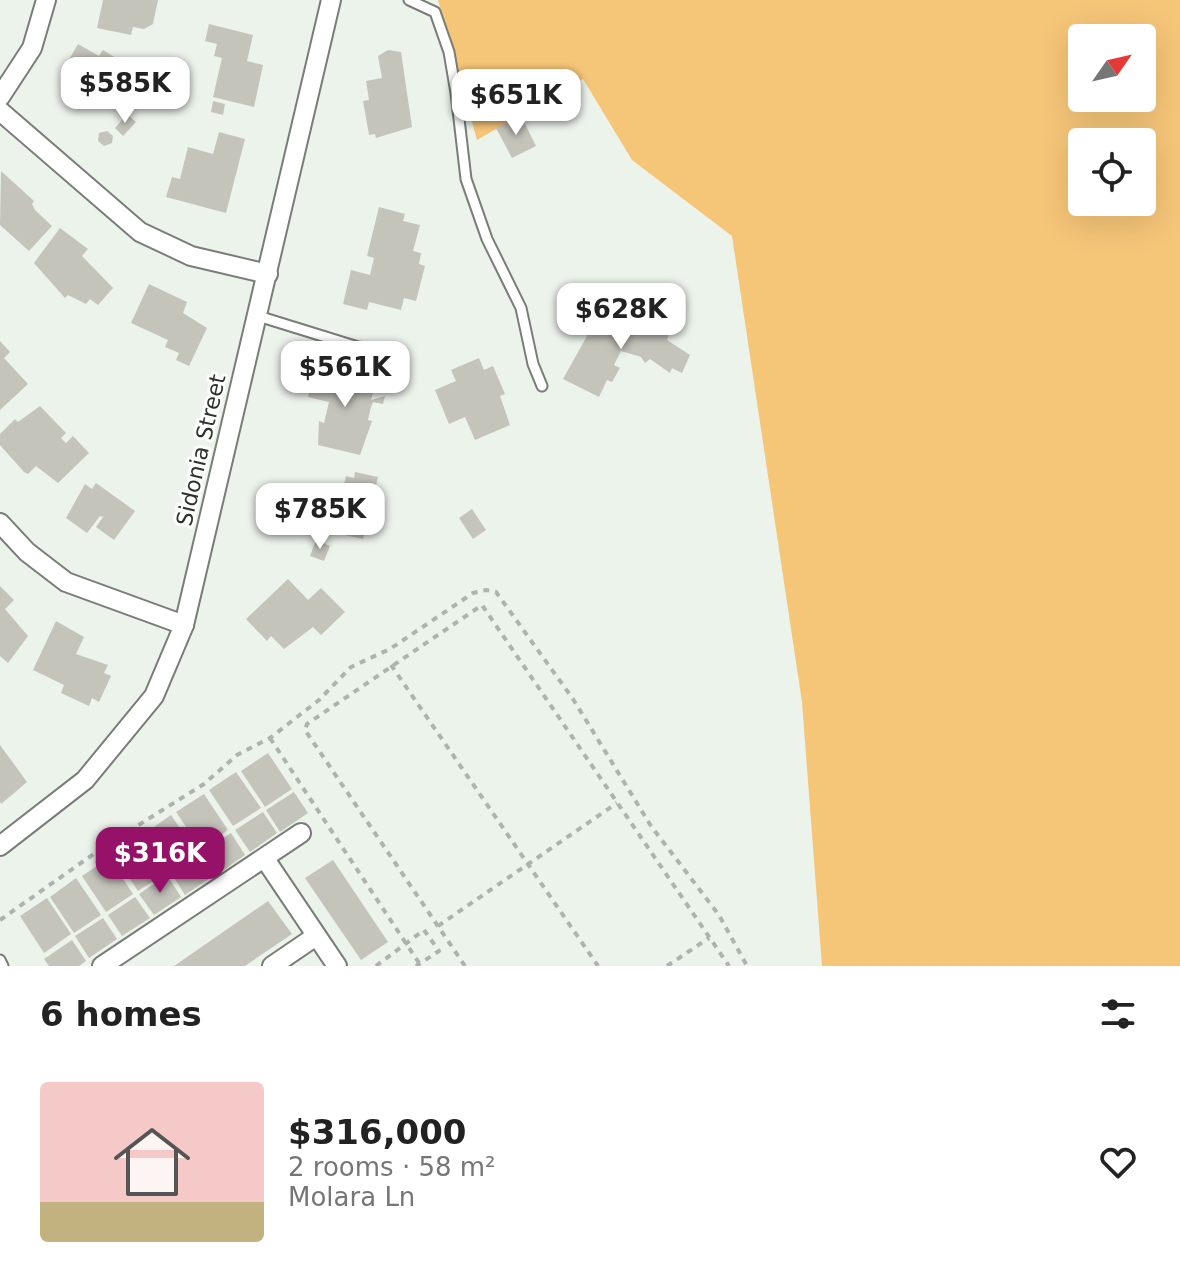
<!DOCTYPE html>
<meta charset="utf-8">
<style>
:root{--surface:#fff;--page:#f6f6f6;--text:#222;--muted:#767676;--line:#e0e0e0;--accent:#961269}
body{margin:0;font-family:"DejaVu Sans",sans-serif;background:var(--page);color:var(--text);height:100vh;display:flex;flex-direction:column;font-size:30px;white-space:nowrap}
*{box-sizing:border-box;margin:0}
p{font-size:26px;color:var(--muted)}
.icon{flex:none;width:44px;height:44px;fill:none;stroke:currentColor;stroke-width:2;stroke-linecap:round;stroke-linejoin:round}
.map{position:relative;height:966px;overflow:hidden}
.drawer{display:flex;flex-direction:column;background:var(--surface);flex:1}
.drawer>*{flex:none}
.needle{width:52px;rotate:56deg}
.fabs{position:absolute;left:1068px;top:24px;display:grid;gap:16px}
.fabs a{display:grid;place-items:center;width:88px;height:88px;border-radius:8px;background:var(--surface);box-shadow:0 8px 32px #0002;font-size:40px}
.price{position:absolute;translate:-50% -68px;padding:0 18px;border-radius:16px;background:#fff;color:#222;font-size:26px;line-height:52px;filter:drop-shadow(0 2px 4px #0008)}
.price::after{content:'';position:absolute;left:50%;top:48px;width:24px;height:18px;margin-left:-12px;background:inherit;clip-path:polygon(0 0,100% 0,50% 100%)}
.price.current{background:var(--accent);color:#fff}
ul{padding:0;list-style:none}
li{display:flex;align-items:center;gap:24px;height:200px;padding:0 40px}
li+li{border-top:2px solid var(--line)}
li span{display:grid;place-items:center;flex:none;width:224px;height:160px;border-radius:8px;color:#555}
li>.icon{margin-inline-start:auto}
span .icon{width:96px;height:96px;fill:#fffc;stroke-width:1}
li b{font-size:34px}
h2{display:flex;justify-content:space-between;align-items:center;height:96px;padding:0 40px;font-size:34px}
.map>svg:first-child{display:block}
</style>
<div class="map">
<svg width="1180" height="966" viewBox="0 0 1180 966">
<rect width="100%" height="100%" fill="#ecf3eb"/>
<!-- green -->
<path fill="#f5c578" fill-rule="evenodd" d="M438 0H1180V966H822L802 702 732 236 632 160 583 79 477 140ZM1082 38H1142V98H1082ZM1082 142H1142V202H1082Z"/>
<!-- building -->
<g fill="#c4c4bb">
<path d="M103 0H158L153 24 144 29 133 27 131 35 97 28Z"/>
<path d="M209 24 253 35 247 61 263 65 254 107 213 97 222 58 214 56 217 44 205 41Z"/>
<path d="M78 44 99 56 103 50 119 60 120 57 154 77 148 88 135 80 120 105 103 95 95 108 70 94 78 82 62 72Z"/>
<path d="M388 50 401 52 412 127 376 138 375 134 369 135 363 101 369 100 366 81 382 78 378 56Z"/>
<path d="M213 101 225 104 223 115 211 112Z"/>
<path d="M127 114 136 122 123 136 115 128Z"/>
<path d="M521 116 536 146 512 158 496 128Z"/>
<path d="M107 131 113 136 112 143 104 146 98 141 99 133Z"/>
<path d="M219 132 245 139 226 213 166 197 172 177 180 179 188 147 213 154Z"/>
<path d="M1 171 34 201 32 204 35 210 52 226 29 251 0 225Z"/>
<path d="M379 207 405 214 403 221 420 225 413 251 421 253 419 264 425 266 416 301 404 298 401 310 369 302 367 310 343 304 351 270 370 275 374 258 367 256Z"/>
<path d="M60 228 88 249 82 256 113 288 98 305 90 299 86 304 68 295 65 298 34 263Z"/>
<path d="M149 284 187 302 183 313 207 328 189 366 176 360 179 353 165 347 168 340 131 323Z"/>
<path d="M619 311 633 318 629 325 635 328 640 318 669 334 667 340 690 355 682 373 672 368 670 373 650 359 645 363 641 357 621 351 614 365 620 368 612 382 607 380 599 397 563 379 597 318Z"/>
<path d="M0 341 10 352 4 358 28 384 0 410Z"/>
<path d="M479 358 484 370 493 366 505 394 500 396 510 425 475 440 465 417 449 424 435 390 456 381 451 370Z"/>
<path d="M362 367 379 371 371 400 385 396 383 404 373 402 371 407 368 420 372 421 360 455 318 445 319 421 324 423 329 402 308 397 315 370 349 378 350 374 360 376Z"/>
<path d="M40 406 66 433 61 438 66 443 73 436 89 453 58 483 36 466 28 474 24 472 0 445V434L15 419 18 422Z"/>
<path d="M355 472 378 477 363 539 294 524 300 499 330 506 334 483 344 485 346 476 354 478Z"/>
<path d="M96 483 135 511 114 540 96 527 103 517 100 516 87 533 66 518 85 484 92 489Z"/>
<path d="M472 509 486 530 473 539 459 518Z"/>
<path d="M316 540 330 546 324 561 310 556Z"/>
<path d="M288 579 308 600 321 588 345 612 321 635 313 627 284 649 271 636 267 641 246 619Z"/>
<path d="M0 586 14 600 5 609 28 636 8 663 0 656Z"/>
<path d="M56 621 84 637 76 654 108 665 104 673 111 676 99 702 92 698 89 706 61 693 64 685 33 670Z"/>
<path d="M0 745 27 782 1 804 0 802Z"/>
<path d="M268 753 292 789 265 807 241 771Z"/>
<path d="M236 772 261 808 233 826 209 790Z"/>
<path d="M294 792 308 813 280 832 266 810Z"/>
<path d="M204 794 228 830 201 849 176 812Z"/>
<path d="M263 812 277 833 250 852 235 830Z"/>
<path d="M171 815 196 852 169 869 144 834Z"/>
<path d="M231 833 245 855 218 874 203 852Z"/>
<path d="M141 836 165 873 138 891 114 855Z"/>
<path d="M198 855 213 876 185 895 171 873Z"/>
<path d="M109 858 133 894 106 912 82 876Z"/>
<path d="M333 860 388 942 361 960 305 878Z"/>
<path d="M167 875 181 897 154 915 139 894Z"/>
<path d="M76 878 101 915 74 933 50 897Z"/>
<path d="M135 897 150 918 122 936 108 915Z"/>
<path d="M47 898 71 934 44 953 20 916Z"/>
<path d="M268 901 292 934 245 966H174Z"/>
<path d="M103 918 117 939 89 958 75 936Z"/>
<path d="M72 940 86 961 79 966H49L44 959Z"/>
</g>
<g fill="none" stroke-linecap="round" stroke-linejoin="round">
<!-- lane casing -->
<g stroke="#787e77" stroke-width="13">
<g id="lane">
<path d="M409 0 435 12 449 52 456 93 466 179 487 239 521 308 533 364 542 386"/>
<path d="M258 316 358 347 400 352"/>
<path d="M0 960 3 966"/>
</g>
</g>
<!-- street casing -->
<g stroke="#787e77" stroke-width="22">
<g id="street">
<path d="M0 97 32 48 46 0"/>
<path d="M0 111 140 232 191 256 268 274"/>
<path d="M0 523 27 552 66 582 184 625"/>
<path d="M0 846 85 780 154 696 184 625 331 0"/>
<path d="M265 859 337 966"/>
<path d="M102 966 301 833"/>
<path d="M272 966 316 936"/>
</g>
</g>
<!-- path -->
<g stroke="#adb3ad" stroke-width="4" stroke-dasharray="6 6" stroke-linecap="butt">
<path d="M391 665 598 966"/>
<path d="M270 738 421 966"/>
<path d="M0 920 105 846 204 784 237 755 270 738 319 700 351 667 390 649 473 593 486 590 496 592 573 699 651 826 719 915 747 966"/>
<path d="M438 926 617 803"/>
<path d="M376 966 424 930 439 951 416 966"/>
<path d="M465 966 305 730 307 724 482 605 729 966"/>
<path d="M667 966 709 938"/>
</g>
<!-- lane -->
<use href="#lane" stroke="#fff" stroke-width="9"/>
<!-- street -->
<use href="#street" stroke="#fff" stroke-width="18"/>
</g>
<g text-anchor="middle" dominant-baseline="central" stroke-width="6" stroke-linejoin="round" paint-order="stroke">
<!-- street labels -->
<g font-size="22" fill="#2e312e" stroke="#fcfffc">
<text transform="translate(201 450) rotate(-77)">Sidonia Street</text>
</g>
</g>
</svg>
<div class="fabs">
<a><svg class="needle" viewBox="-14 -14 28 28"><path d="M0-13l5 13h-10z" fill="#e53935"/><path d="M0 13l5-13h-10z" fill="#767676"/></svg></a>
<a><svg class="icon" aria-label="locate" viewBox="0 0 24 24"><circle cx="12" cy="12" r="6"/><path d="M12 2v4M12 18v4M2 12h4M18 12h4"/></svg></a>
</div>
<b class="price" style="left:125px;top:125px">$585K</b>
<b class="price" style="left:516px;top:137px">$651K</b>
<b class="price" style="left:621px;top:351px">$628K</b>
<b class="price" style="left:345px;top:409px">$561K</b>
<b class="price" style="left:320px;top:551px">$785K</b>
<b class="price current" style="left:160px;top:895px">$316K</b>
</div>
<section class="drawer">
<h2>6 homes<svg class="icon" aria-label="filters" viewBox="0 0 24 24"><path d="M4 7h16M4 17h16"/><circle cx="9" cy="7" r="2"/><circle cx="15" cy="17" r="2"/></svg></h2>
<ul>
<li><span style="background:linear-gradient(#f6c9c9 75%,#c2b280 0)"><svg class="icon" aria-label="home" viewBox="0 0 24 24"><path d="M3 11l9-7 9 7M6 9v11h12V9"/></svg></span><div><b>$316,000</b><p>2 rooms · 58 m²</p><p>Molara Ln</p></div><svg class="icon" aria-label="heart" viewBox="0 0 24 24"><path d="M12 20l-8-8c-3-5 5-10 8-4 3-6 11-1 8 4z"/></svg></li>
</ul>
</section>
